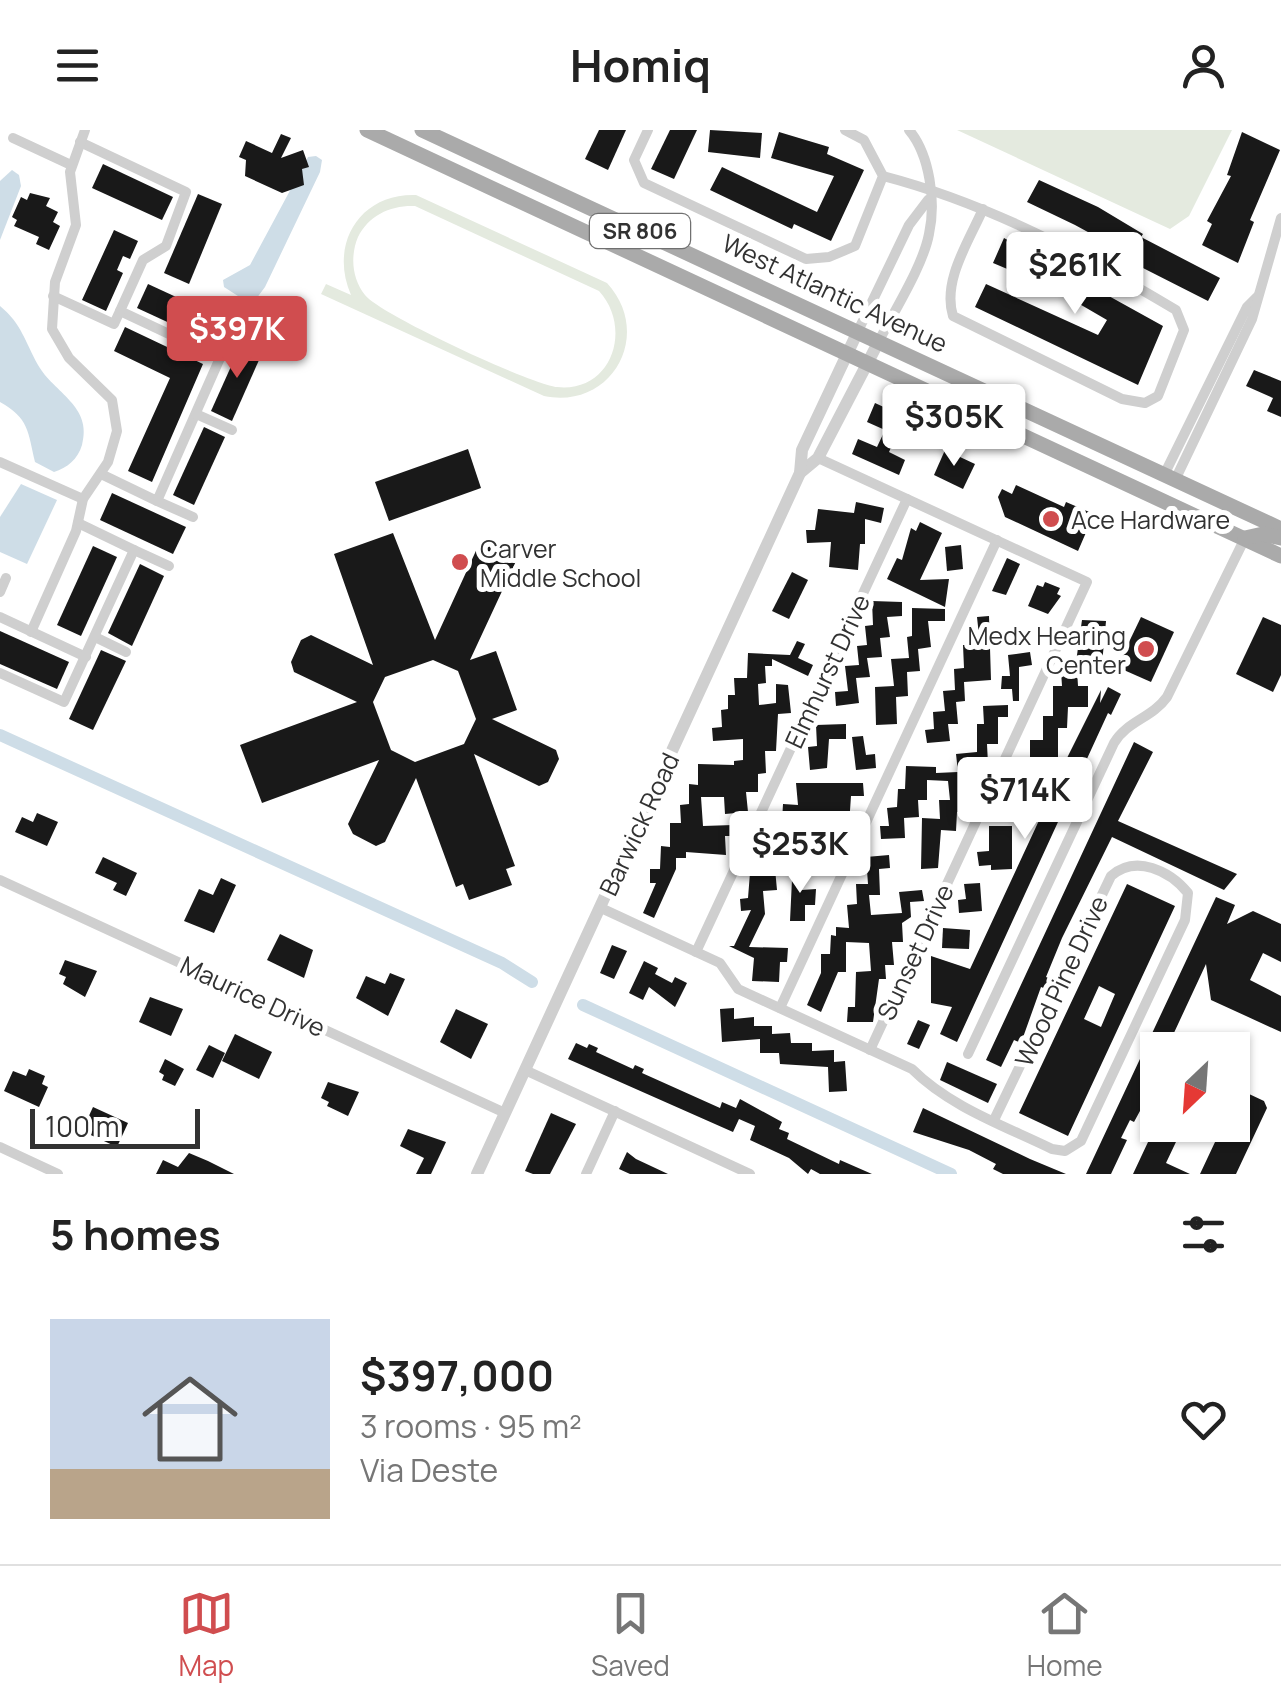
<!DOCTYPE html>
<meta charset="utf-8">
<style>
:root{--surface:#fff;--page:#f2f2f2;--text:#222;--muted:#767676;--line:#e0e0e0;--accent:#d04d4f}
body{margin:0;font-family:Manrope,sans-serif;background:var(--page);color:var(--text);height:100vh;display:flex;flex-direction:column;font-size:38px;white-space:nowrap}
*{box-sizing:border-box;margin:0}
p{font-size:32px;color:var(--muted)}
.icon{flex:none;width:55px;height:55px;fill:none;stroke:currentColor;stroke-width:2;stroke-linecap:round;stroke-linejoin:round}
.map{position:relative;height:1044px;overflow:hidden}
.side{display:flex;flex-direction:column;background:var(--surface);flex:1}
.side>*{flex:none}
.needle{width:65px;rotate:205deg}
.fabs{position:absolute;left:1140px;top:902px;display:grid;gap:20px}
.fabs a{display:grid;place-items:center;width:110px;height:110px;border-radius:0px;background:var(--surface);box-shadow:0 2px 8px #0004;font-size:50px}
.scale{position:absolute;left:30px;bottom:25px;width:170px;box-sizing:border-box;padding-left:10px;border:5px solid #323232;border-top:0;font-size:28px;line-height:35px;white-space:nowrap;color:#323232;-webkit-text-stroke:8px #fff;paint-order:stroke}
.price{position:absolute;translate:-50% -85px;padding:0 22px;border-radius:10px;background:#fff;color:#222;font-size:32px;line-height:65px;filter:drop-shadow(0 2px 5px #0008)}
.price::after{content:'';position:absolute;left:50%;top:60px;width:30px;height:22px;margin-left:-15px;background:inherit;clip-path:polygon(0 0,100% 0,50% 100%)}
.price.on{background:var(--accent);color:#fff}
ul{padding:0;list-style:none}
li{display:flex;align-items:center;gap:30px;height:250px;padding:0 50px}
li span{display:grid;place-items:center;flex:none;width:280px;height:200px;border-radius:0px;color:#555}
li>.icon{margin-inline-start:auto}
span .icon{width:120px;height:120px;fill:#fffc;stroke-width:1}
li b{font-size:42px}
h2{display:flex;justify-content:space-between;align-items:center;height:120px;padding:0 50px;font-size:42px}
header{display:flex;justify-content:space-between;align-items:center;height:130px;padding:0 50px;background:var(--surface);font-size:45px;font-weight:700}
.dock{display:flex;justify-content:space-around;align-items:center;height:140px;border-top:2px solid var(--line);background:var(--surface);font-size:28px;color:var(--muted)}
.dock a{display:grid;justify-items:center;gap:5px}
.dock .on{color:var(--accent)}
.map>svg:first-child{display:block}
</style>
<header><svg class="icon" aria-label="menu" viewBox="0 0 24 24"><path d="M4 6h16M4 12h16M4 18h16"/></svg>Homiq<svg class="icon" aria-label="person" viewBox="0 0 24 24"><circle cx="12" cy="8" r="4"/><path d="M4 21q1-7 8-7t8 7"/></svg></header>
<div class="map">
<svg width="1281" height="1044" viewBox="0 0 1281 1044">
<rect width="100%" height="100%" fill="#fff"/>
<!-- green -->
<g fill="#e4eadf" fill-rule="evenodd">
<path d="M957 0H1232L1189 86 1170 99Z"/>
<path d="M416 65 607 153C654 204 612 280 544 266L321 164 326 154 351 165C329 115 359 63 416 65ZM415 76 599 161C633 198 612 263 557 257 532 255 379 184 365 165 352 149 350 126 358 107 369 85 391 75 415 76Z"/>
</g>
<!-- water -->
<g fill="#cedde7">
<path d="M316 26 322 30 320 42 265 157 256 169 238 166 224 157 223 150 250 135 308 27Z"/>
<path d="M12 40 19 45 21 56 0 110V51Z"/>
<path d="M0 176C22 194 25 212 38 235 54 263 93 276 82 315 78 329 67 338 54 342L35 332C28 302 29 288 0 272Z"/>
<path d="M21 354 57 370 27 434 0 422V387Z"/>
</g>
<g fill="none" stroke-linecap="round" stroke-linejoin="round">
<!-- canal -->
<g stroke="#cedde7" stroke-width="12">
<path d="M0 605 502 833 532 852"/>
<path d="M583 875 951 1044"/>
</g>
</g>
<!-- building -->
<g fill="#191919" fill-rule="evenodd">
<path d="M599 0H626L608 40 585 29Z"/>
<path d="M670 0H697L674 49 651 39Z"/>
<path d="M710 0 762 3 760 28 708 22Z"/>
<path d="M779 2 829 17 827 24 864 40 831 111 794 94 792 99 710 60 722 37 817 82 834 46 771 28Z"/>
<path d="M1242 2 1280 20 1250 90 1254 92 1238 133 1202 115 1212 94 1207 91 1231 46 1227 45Z"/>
<path d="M281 4 291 8 281 28 303 20 309 37 302 39 304 55 282 63 245 46 246 30 239 27 246 11 272 23Z"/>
<path d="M103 34 173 67 162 90 92 58Z"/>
<path d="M1039 50 1098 77 1143 104 1141 107 1220 148 1208 171 1139 136 1141 131 1075 95 1027 72Z"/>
<path d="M30 63 50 68 46 76 58 82 53 92 60 96 49 120 36 114 39 107 14 96 17 90 12 87 21 67 27 70Z"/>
<path d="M198 64 222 74 189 154 164 143Z"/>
<path d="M114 100 138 111 130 129 123 126 117 140 123 143 106 181 82 170Z"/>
<path d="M1004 108 1163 196 1138 255 975 177 986 154 1098 205 1107 190 1052 158 993 133Z"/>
<path d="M148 154 226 190 215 214 137 178Z"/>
<path d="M125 197 203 234 152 352 128 341 170 248 114 221Z"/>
<path d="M242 212 263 221 232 291 211 281Z"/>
<path d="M1254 240 1281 251V287L1267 281 1273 268 1246 256Z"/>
<path d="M875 273 925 296 916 315 896 306 889 322 905 330 899 345 852 324 858 309 877 317 885 300 867 292Z"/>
<path d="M204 297 225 307 194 375 173 365Z"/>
<path d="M468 319 481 358 389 391 375 352Z"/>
<path d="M945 320 975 334 963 359 934 345Z"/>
<path d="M1016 355 1064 377 1066 372 1094 384 1078 421 1005 387 998 367 1002 359 1012 364Z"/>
<path d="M112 363 186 397 173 424 100 390Z"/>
<path d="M856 372 884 378 881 393 865 389V414H860L858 440 829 437 831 412 807 413 806 400H815L818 379 854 383Z"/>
<path d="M920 392 942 403 920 450 949 449 945 477 887 449 897 428 902 430 911 398 916 401Z"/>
<path d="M393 403 435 510 480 412 490 408 514 420 517 429 470 530 496 521 517 580 492 589 556 620 559 629 548 652 539 656 474 624 515 736 506 739 512 755 469 770 463 754 456 757 416 648 385 712 376 716 353 704 348 694 379 630 262 673 240 615 357 572 294 542 291 532 301 510 311 505 373 535 334 424ZM433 530 458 541 476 589 464 614 415 632 391 620 373 572 385 547Z"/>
<path d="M961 415 963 439 947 441 945 417Z"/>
<path d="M93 416 117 427 81 506 57 495Z"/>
<path d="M1007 428 1020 434 1006 465 992 461Z"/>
<path d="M140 434 164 446 132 516 108 503Z"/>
<path d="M792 442 808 450 789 489 772 481Z"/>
<path d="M1045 452 1060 458 1057 464 1061 466 1048 484 1028 476 1037 455 1043 457Z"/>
<path d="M872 471 902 472V486L887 487 890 507 880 508 882 527 867 528 870 547 856 548 859 573 836 576 835 562 848 561 845 536 859 535 857 516 867 515 865 496 873 495Z"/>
<path d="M912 478 945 479V491H928L931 517 918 519 920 541 907 542 908 566 896 567 897 594 876 595 875 557 894 556 891 529 909 528 907 507 912 506Z"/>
<path d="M989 486 991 550 964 552 965 571 956 572 958 594H948L950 611 927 613 925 600 934 599 933 582 945 581 943 561 955 560 954 539 964 538 963 515H980L977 487Z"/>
<path d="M1141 487 1174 502 1151 552 1117 537Z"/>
<path d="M1263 487 1281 495V545L1273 562 1236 544Z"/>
<path d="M1082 490 1106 491 1102 534 1076 532Z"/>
<path d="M0 501 69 532 57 559 0 534Z"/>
<path d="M797 511 805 514 798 528 813 535 808 546 772 529V536H765L766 553 758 554 759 575 776 573V554L788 555 791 583 778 584 776 621H765L766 643 758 644V662H746L748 682 725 684 724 667H701L703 696 733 695V706H725L726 725 686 722V728H676V739L654 788 643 783 656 753H650V739H660L661 716 670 717V693H681L680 675 689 674V654L698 655V634L734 635V631L743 630V609L713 611 712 598 722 597 721 580 728 579V565H735L734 548H747L748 523 790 525Z"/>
<path d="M101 520 126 531 93 600 69 589Z"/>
<path d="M1030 522 1032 535 1019 537V571H1013L1012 559H1001L1002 546H1010L1008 525Z"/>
<path d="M1077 540 1078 556H1088V577H1068L1067 598H1058V628H1042L1045 672 1101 560 1100 573 1108 557 1121 564 1111 585 1108 583 957 912 940 904 952 877 931 873V826L970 839 1042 684 1006 686 1005 675 1016 674 1019 634 1030 633V610H1043V586H1053V556H1062L1061 541Z"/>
<path d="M1008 575V587H998V614H987L988 634 974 635 976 654 963 655 964 682H957L956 701 941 700 938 738 921 739 922 688 940 689 939 670H950L948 651 927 650V670H918L919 687 904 688 905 708 881 709 880 696H889L887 678 897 677 898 659H905L906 636 936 637V643L958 642 956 624 977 622V594H984L983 576Z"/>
<path d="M846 594V609H829L827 638 810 640 808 617 817 616 816 595Z"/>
<path d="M863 606 866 625 875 624 876 638 856 640 852 607Z"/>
<path d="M1134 612 1153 622 1118 691 1237 744 1224 760 1112 707 1062 808 1046 847 1051 849 1046 859 1041 857 1021 913 1014 910 1001 937 986 930Z"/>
<path d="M796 653H863L864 666H851L848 710 813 703 814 687 794 686 797 723 766 726 765 712 773 711 772 691H782L783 674 798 675Z"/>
<path d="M37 683 58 692 47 716 15 702 22 687 33 692Z"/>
<path d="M989 696H1012V739L991 740V735L979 736 977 722 989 721Z"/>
<path d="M889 725 890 738 879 739 880 765H869L871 785 902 783 899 762 922 760 924 771 910 772 911 787 902 793 903 812H892L894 835H885L886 849H879L873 892H847L848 877H855L856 842 871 841 869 813 846 812V842H838L821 882 807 875 821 843V824H830L831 805 836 806V797L849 798 847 775 857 774 856 754H868L866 727Z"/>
<path d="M103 727 137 743 126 766 113 760 117 753 95 743Z"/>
<path d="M774 728 777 760 763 761 765 784 749 817 788 818 787 832H780L779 852 752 851 754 828 729 816H734L751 780 741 781 740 769 748 768 751 730Z"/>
<path d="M793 729H798L801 760 816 759 815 775H805V791H790Z"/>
<path d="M221 748 236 755 214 803 184 791 199 759 213 765Z"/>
<path d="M980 753 982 781 959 783 958 770 966 769 964 754Z"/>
<path d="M1127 754 1175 776 1068 1006 1019 983ZM1099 856 1115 864 1101 897 1084 889Z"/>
<path d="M1216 767 1235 775 1227 794 1253 781 1281 794V832L1263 823 1250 850 1281 866V902L1211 870 1206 834 1166 920H1158V939L1150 956 1153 957 1134 992 1130 990 1121 1008 1127 1010 1111 1044H1086Z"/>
<path d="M943 798 970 800 969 819 942 818Z"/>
<path d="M280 804 313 820 304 848 267 830Z"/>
<path d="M612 815 627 821 614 849 600 843Z"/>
<path d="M65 830 97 841 85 867 63 854 66 847 59 844Z"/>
<path d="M644 831 658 838 655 844 672 853 675 847 687 853 675 877 649 857 643 870 629 863Z"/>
<path d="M390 843 405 849 388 886 356 868 366 846 385 854Z"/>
<path d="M150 867 183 879 171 906 139 892Z"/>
<path d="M734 878V889L754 887V896H772V904L790 903 791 913H812V921L834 920V932L845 931 847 961 829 962 828 937 780 934 779 923H760V909L722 912 720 879Z"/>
<path d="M456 879 488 894 471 929 440 912Z"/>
<path d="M918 890 930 895 919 919 907 914Z"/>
<path d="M235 904 272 922 259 949 222 931Z"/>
<path d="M576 913 587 918 589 914 598 918 596 922 633 939 635 935 644 939 642 943 720 978 722 972 736 978 740 969 782 992 779 999 789 1003 787 1009 839 1034 840 1030 872 1044H820L811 1039 808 1044 789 1028 750 1010 755 996 739 989 733 1002 568 929Z"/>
<path d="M209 915 225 923 213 948 196 940Z"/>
<path d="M165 929 184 939 175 956 162 950 164 945 159 942Z"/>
<path d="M947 932 997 954 988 973 940 950Z"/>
<path d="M29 939 45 946 42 954 48 957 39 977 4 961 13 941 26 946Z"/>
<path d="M328 952 359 962 348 986 327 976 329 972 321 968Z"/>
<path d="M1232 956 1264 971 1267 978 1236 1044H1200L1223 995H1232Z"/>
<path d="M93 977 128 993 117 1017 82 1001Z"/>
<path d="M923 978 1030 1029 1066 1044H1003L993 1039 996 1034 969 1020 913 1002Z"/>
<path d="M551 983 576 994 550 1044H533L525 1041Z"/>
<path d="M1156 995H1184L1166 1033 1190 1044H1133Z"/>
<path d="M408 999 446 1012 431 1044H416L424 1028 400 1016Z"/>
<path d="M627 1022 636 1029 668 1044H630L619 1039Z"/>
<path d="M189 1023 208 1031 234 1044H156L163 1030 178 1037Z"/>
</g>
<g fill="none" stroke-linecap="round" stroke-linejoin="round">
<!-- minor -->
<g stroke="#cfcfcf" stroke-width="10">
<path d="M648 0 634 30 644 53 806 129 829 127 855 116 883 46 864 10 845 0"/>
<path d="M13 8 71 35"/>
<path d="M80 12 186 62 166 116 143 130 120 181 220 228 157 371 101 344"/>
<path d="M883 46C990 74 1082 124 1176 180L1184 200 1158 266 1145 273 1122 269 953 186C942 151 969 111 983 79"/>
<path d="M53 166 114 194 120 181"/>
<path d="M858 201 909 95 928 70"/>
<path d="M879 211C894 181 923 136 929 104 936 72 930 25 909 0"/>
<path d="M220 228 234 199"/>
<path d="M196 284 232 300"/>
<path d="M818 328 1087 452 870 920"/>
<path d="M0 332 83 369"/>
<path d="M1165 343 1247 177 1257 167"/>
<path d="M1176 348 1252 189 1281 88"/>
<path d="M157 371 193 387"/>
<path d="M134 420 169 436"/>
<path d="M0 462 6 448"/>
<path d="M0 487 86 527"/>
<path d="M31 502 76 401 83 369 108 332 117 301 112 270 69 228 52 199 55 152 76 95 70 42 85 0"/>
<path d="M95 507 126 522"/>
<path d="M0 543 64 572 134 420 78 393"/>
<path d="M0 750 505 983"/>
<path d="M601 778 720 833 738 859 912 939C950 977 1005 996 1052 1019L1065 1021 1081 1011 1185 790 1188 763C1170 741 1136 724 1111 746L994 990"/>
<path d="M696 822 907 369"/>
<path d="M780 878 997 410"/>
<path d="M968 924 1114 613C1127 591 1152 588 1167 567L1245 408"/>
<path d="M525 940 750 1044"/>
<path d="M0 1017 58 1044"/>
<path d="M586 1044 615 981"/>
</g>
<!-- tertiary -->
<g stroke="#cfcfcf" stroke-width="12">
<path d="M800 343 818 328 879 211"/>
<path d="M477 1044 800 343 802 320 858 201"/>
</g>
<!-- primary -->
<g stroke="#aaa" stroke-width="15">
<path d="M367 0 1281 426"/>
<path d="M422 0 1281 399"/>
<path d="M1245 408 1263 404 1281 408"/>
</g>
</g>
<!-- markers -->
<g fill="#d04d4f" stroke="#fff" stroke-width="4">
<circle cx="1051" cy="389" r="10"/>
<circle cx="460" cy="432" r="10"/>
<circle cx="1146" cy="519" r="10"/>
</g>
<g text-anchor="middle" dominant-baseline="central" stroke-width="10" stroke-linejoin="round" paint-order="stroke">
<!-- shield labels -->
<rect fill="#fff" stroke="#707070" stroke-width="2.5" x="590" y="84" width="100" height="34" rx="8"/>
<g font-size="22" font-weight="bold" fill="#323232">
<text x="640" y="101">SR 806</text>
</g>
<!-- street labels -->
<g font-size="25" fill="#323232" stroke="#fff">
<text transform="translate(835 163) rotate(25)">West Atlantic Avenue</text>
<text transform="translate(827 541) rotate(-65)">Elmhurst Drive</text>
<text transform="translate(639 694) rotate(-65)">Barwick Road</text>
<text transform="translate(915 822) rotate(-65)">Sunset Drive</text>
<text transform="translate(1061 851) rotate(-65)">Wood Pine Drive</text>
<text transform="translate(253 866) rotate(25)">Maurice Drive</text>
</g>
<!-- poi labels -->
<g font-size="25" fill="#323232" stroke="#fff" text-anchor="start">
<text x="1071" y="389">Ace Hardware</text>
<text x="480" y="418">Carver<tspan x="480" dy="29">Middle School</tspan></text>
<text x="1126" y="505" text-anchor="end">Medx Hearing<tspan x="1126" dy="29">Center</tspan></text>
</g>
</g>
</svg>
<div class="fabs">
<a><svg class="needle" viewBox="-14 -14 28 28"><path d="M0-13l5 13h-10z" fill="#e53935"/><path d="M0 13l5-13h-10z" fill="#767676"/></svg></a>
</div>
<div class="scale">100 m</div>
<b class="price" style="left:1075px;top:187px">$261K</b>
<b class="price on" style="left:237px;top:251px">$397K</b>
<b class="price" style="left:954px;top:339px">$305K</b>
<b class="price" style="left:1025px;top:712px">$714K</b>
<b class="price" style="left:800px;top:766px">$253K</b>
</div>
<section class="side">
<h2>5 homes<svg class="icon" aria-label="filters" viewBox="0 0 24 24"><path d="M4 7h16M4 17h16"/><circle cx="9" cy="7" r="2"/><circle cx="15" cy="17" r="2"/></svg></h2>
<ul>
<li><span style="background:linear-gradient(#c9d6e8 75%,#b9a48a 0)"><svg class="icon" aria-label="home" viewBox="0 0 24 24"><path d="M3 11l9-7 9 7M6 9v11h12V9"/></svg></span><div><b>$397,000</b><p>3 rooms · 95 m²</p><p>Via Deste</p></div><svg class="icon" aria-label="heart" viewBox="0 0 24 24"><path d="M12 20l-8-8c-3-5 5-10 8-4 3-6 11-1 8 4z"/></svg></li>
</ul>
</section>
<nav class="dock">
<a class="on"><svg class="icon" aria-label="map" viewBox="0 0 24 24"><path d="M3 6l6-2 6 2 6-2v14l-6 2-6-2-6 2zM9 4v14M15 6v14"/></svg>Map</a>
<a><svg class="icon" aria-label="saved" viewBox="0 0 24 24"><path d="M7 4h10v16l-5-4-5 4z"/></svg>Saved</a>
<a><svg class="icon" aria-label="home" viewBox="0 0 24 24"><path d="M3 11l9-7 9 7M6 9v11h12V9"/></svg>Home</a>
</nav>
